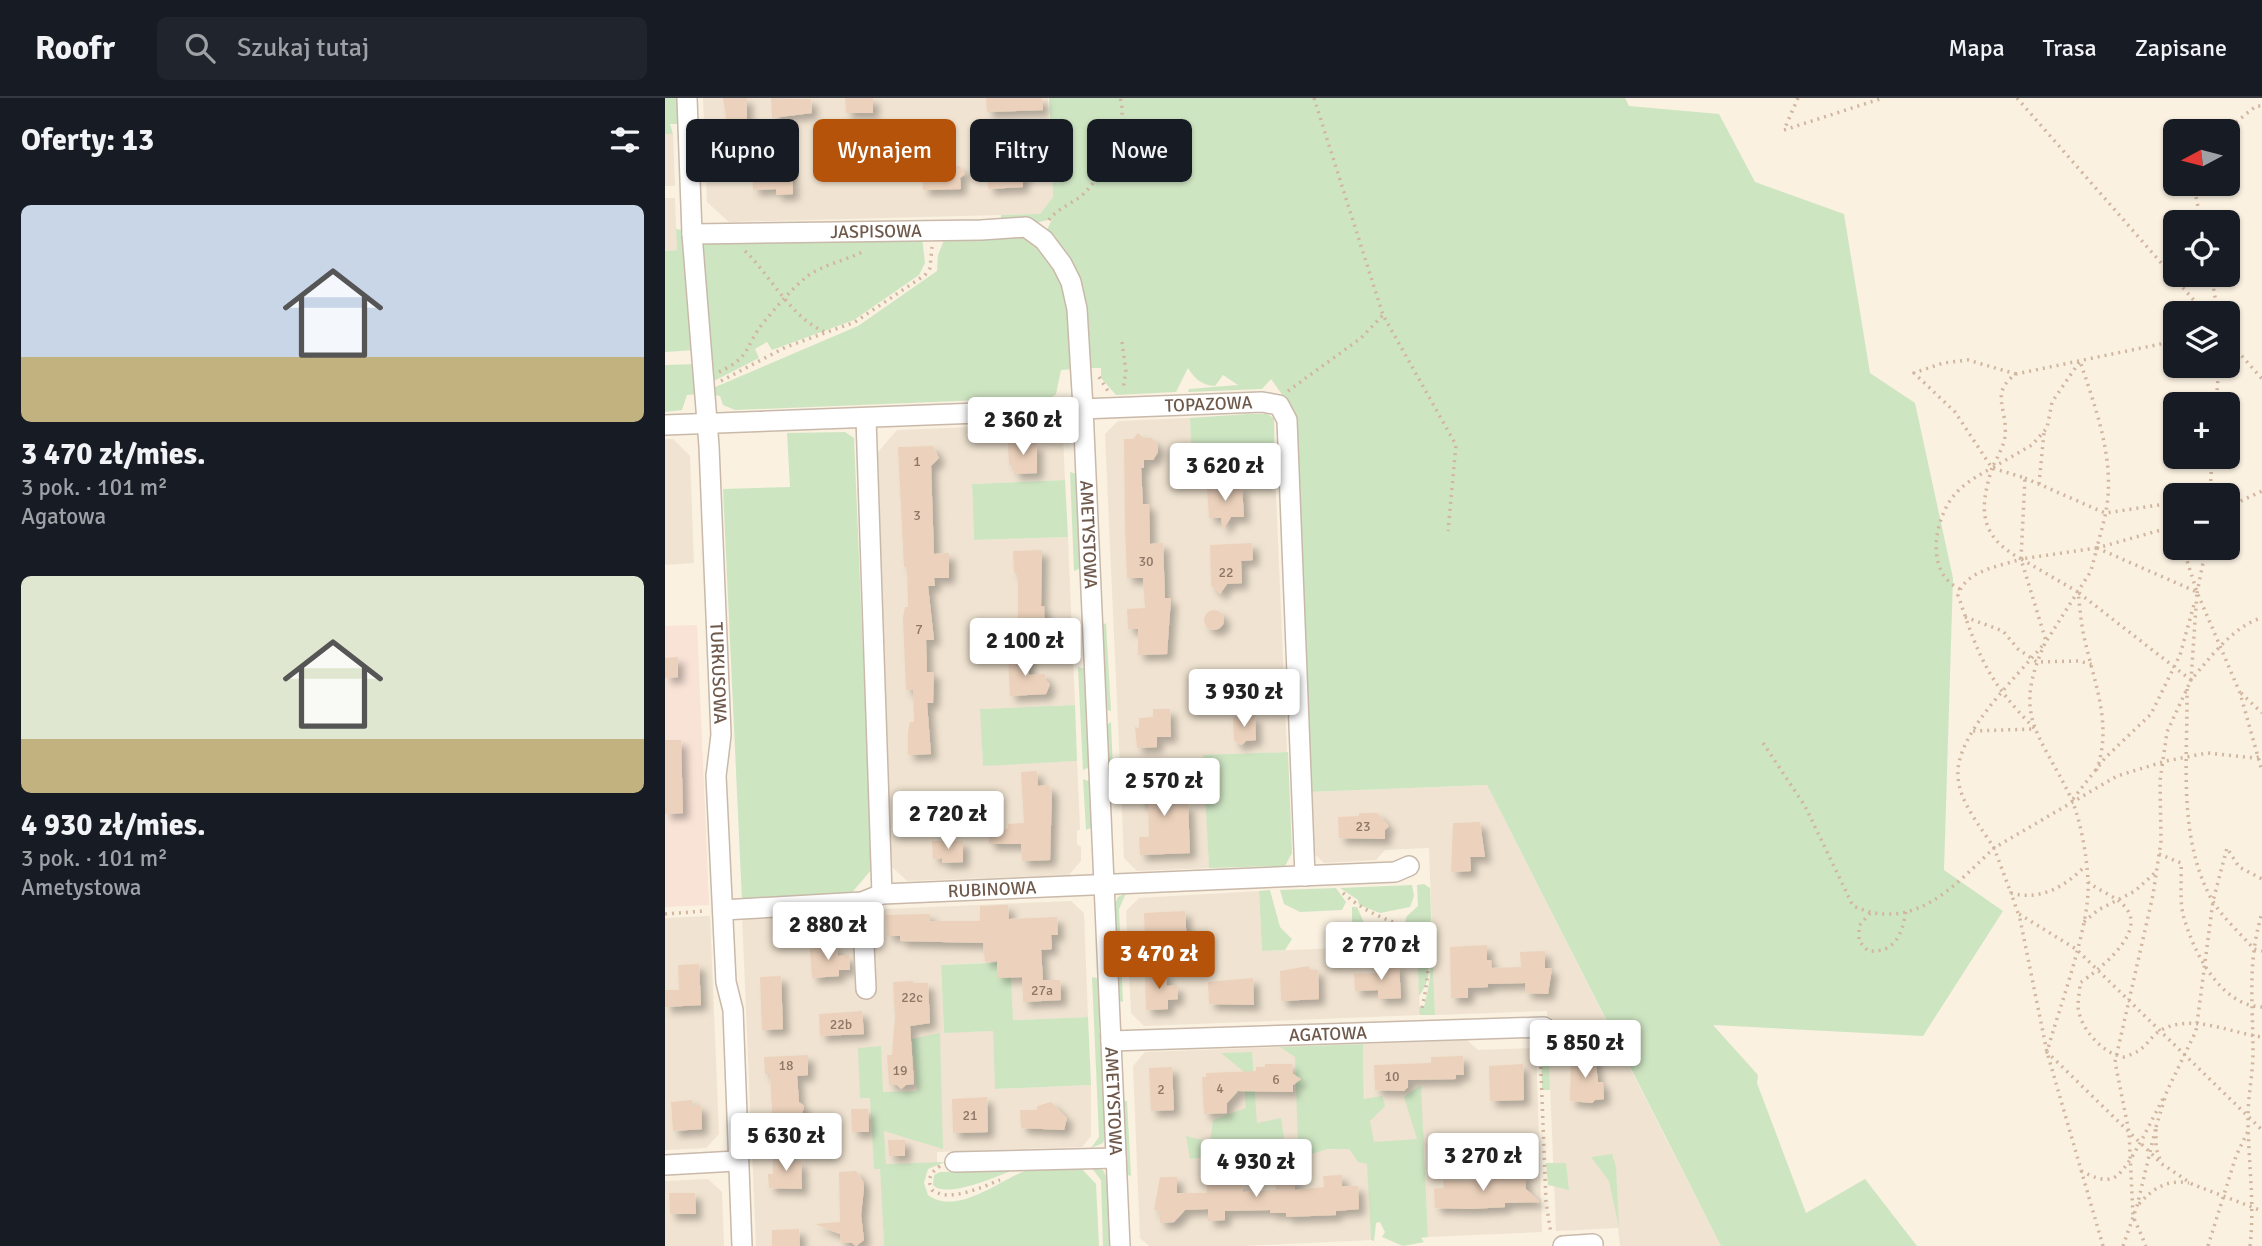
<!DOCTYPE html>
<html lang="pl">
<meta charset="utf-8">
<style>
:root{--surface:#171b24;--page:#20242c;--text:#f1f3f6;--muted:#9ea1a6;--line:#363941;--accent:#b45309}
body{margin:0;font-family:Signika,sans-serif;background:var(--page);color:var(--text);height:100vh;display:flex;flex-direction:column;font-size:26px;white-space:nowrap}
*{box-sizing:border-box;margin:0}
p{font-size:23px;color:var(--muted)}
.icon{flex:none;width:38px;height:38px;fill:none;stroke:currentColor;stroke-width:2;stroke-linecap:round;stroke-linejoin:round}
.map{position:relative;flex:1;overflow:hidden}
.panel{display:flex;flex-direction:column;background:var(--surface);width:665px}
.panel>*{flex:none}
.hud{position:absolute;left:21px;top:21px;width:665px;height:63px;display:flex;gap:14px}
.needle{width:46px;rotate:263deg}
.tools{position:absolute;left:1498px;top:21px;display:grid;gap:14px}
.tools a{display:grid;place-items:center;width:77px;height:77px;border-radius:10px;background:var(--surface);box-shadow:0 2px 5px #0004;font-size:35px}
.price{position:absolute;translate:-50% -60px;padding:0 16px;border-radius:7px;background:#fff;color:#222;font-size:23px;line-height:46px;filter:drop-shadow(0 2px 4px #0008)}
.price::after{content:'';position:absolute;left:50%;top:42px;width:21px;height:16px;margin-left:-10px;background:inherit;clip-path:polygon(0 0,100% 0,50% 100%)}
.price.current{background:var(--accent);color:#fff}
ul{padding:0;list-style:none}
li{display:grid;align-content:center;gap:14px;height:371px;padding:0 21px}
li span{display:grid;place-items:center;height:217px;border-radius:10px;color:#555}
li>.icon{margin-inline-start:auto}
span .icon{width:126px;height:126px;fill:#fffc;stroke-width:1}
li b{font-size:30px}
h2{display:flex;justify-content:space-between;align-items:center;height:84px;padding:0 21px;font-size:30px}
.tag{padding:0 24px;border-radius:10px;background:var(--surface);box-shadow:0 2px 5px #0004;font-size:24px;line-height:63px}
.tag.current{background:var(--accent);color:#fff}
header{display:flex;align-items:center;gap:42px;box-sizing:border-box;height:98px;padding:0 35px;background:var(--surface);border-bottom:2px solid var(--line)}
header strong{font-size:33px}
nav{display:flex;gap:38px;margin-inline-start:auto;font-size:24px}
.search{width:490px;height:63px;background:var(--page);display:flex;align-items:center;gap:18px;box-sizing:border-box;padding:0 24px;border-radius:10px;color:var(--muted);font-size:26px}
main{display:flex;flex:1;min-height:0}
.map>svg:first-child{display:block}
</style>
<header>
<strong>Roofr</strong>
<div class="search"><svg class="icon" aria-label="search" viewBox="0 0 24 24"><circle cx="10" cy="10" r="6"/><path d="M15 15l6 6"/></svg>Szukaj tutaj</div>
<nav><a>Mapa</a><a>Trasa</a><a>Zapisane</a></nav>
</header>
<main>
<section class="panel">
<h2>Oferty: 13<svg class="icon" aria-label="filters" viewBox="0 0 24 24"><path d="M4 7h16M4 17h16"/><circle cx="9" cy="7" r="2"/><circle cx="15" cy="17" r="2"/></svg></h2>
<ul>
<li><span style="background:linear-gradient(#c9d6e8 70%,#c2b280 0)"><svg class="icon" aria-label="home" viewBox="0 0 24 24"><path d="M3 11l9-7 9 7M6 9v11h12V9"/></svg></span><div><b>3 470 zł/mies.</b><p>3 pok. · 101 m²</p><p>Agatowa</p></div></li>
<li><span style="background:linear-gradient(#dfe7d0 75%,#c2b280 0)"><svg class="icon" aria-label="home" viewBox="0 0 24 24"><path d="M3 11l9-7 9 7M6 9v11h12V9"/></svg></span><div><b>4 930 zł/mies.</b><p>3 pok. · 101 m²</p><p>Ametystowa</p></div></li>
</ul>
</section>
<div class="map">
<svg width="1597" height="1148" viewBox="0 0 1597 1148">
<defs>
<filter id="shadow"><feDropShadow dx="6" dy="6" stdDeviation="3.5" flood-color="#0004"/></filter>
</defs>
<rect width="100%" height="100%" fill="#faf1e1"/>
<!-- residential -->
<g fill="#f0e3d1">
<path d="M38 0H383L388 99 375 116 64 124 42 104Z"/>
<path d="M0 36H8L10 88H0Z"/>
<path d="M0 100H10L12 152 0 153Z"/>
<path d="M525 320 527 376 610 373 622 654 539 658 544 770 472 773 459 760 440 336 453 323Z"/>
<path d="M385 326 398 338 400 382 307 386 309 442 403 439 410 607 316 611 318 667 412 663 415 731 412 733V746L416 749V763L404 777 242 783 226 768 213 354 232 332Z"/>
<path d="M0 341H8L25 358 29 465 0 467Z"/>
<path d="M822 687 1000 1039 1056 1148H955L953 1130 891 1133 882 913 770 917 764 750 720 752 711 762 659 765 648 755 645 694Z"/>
<path d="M594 793 597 853 752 847 755 917 479 928 466 915 461 813 474 800Z"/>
<path d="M406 803 419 815 423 919 348 922 331 864 276 867 279 934 328 933 331 991 426 987V1038L417 1049 272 1054V1065L215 1066 219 1148H91L77 817Z"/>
<path d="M45 818 54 1036 41 1050 0 1052V820Z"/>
<path d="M802 942 813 952 871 950 877 1134 763 1139 759 1049 702 1051 706 1142 577 1148H484L475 1140 468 968 480 954 640 948 644 1052 701 1050 698 946Z"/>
<path d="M43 1081 57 1094 59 1148H0V1083Z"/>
</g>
<!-- commercial -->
<path fill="#f9e2d6" d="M32 527 44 807 0 809V528Z"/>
<!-- green -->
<g fill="#cee5c2">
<path d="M0 0H13L15 26H5L8 36H0Z"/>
<path d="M384 0H960L964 8 1054 16 1090 84 1179 116 1205 275 1250 305 1288 480 1279 772 1338 813 1258 938 1048 927 1093 977 1092 985 1141 1115 1200 1081 1252 1148H1056L822 687 644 694 626 309 606 281 597 291 523 294 524 291 573 287 558 277 550 288C536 287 530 281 523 270L511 294 451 297 436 280V270H424L382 132 387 121 370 125 336 121V117L375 116 388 99Z"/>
<path d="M11 131 21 133 31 252 0 254V153L12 152Z"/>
<path d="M281 137 365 139 401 188 407 271 396 272 391 296 387 299 70 312 58 307 55 298 49 297 48 290 193 228 272 173 273 157Z"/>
<path d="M257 139 260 165 254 177 189 222 107 252 102 244 90 251 94 260 47 284 36 151 41 144Z"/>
<path d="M32 266 35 296 22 297 17 312 0 314V267Z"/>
<path d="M583 316H602L609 320 610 373 561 375 550 368 541 371V376H527L525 320Z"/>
<path d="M180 334 189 340 207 771 184 798 77 803 58 391 125 389 122 335Z"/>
<path d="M405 374 412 376 416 470 409 473Z"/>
<path d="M400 382 403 439 309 442 307 386Z"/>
<path d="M441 525 446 613 439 611 436 528Z"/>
<path d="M413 569 421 571 425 669 418 672Z"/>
<path d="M410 607 412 663 318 668 315 611Z"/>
<path d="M446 624 449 697 443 695 440 628Z"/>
<path d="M623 654 627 755 620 768 544 770 538 657Z"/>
<path d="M418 681 426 684 428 729 421 732Z"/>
<path d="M759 786 765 790 770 917H755L754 909H759C767 877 774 842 740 824L742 818 753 808 752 787Z"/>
<path d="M747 787 749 798 745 809 715 815 694 807 693 802 675 790Z"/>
<path d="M671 790 681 804 677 812 635 814 619 806 615 792Z"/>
<path d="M605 792 615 829 627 841 620 852 597 853 594 793Z"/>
<path d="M461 795 454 811 458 904 452 902 448 811 453 799Z"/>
<path d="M687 809H692L701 829 707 826 715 833 710 839 714 845 722 842 720 833 735 826C763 838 773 874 754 898L752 847 678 850 697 834 692 827 687 831Z"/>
<path d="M345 864 348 922 423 919 426 987 330 991 328 933 279 935 276 867Z"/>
<path d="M427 879 435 881 434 935 437 936 441 1035 438 1045 426 1050 434 1039Z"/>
<path d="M275 935 278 1051 219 1033 221 1066 280 1064 263 1071 259 1085 263 1097C292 1118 333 1083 360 1073 376 1067 399 1070 415 1069L431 1086 434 1148H219L215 1071H209L205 1000H195L193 950 216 948 218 994 252 993 247 941Z"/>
<path d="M698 946 699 1001 717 998 720 1008 705 1023 709 1044 752 1041 739 999 756 987 763 1139 756 1140 759 1144 738 1148 717 1139 720 1134 715 1124 711 1125 709 1143 706 1142 702 1066 693 1064 684 1051H663L640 1058 641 1073 629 1075 626 1058 598 1059 596 1072 571 1076 562 1056 525 1061 521 1038 545 1044 548 1022 581 1010 578 973 556 955 587 954 592 1025 616 1020 620 1048H633L630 959 615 949Z"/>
<path d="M876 950H884L885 992H877Z"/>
<path d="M457 1003H462L466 1078 460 1076Z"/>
<path d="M947 1056 951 1069 954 1130 944 1083 926 1059Z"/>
<path d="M881 1065H901L904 1092 883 1087Z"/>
<path d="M426 1069 438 1072 443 1082 446 1148H438L436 1082Z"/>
<path d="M348 1072C331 1079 281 1101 268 1087L269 1077 275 1074Z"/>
</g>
<!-- building -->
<g fill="#ecd2bc" filter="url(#shadow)">
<path d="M58 0H82V26L62 27Z"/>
<path d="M106 0 146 1 147 15 107 20Z"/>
<path d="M180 0H208V15H181Z"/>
<path d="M321 0H377L378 12 322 14Z"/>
<path d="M113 61H121V74H127L128 96 111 97V91L88 92 87 62Z"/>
<path d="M354 66 362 75 358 79V89L323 91 322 68Z"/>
<path d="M295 68 300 76 295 80 296 91 258 92 257 69Z"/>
<path d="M473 335 478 340H487L493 347V354L488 362H479V370H476L478 406H484L485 446 498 445 500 500H506L502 556 473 557V531H463L462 511 480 510 478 480H462L460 428 459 341H468Z"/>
<path d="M361 343V346L372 345V375L349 376 348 367H344L343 344Z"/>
<path d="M268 348 274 360 266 368 269 456 284 455V480H269L270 488H263L269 542H261L262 574H269L268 605H262L266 656 243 657V634L245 624H249L248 592H241L238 520 240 509H243L242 469H239L233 349Z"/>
<path d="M577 388 579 419H566L558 432 556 420H544L542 389Z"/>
<path d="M587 445 588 462 576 463 577 485 562 486 555 496 546 487 545 447Z"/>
<path d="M377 452 376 508H379L380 535H371V541L353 542V475H349L348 453Z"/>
<circle cx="549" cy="522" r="10"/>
<path d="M363 556 364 577 380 576 381 582 385 586 381 596 345 598 343 557Z"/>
<path d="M13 559V579L0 580V560Z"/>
<path d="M488 611H505L506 639H492V649L472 650 470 629 474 630V620L488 619Z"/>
<path d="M590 617 591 642 581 643 577 647 569 643 568 619Z"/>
<path d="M0 642H16L18 715 0 716Z"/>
<path d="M372 673 373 688 384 687 387 695 385 762 357 763 356 746H324L323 731H343V726L359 725 356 674Z"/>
<path d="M504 675 508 706H523L525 755 475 757 474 739H484L483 705H476L475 677Z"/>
<path d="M694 715H712L724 728 720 732V741L674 740 673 719 694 718Z"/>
<path d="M815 724 820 759H805L806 773 786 774 788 725Z"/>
<path d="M267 743H298V764L277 765V760L268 761Z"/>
<path d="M343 807 344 821 392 819 393 837H386L387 851 376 852 378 882H395L396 902 358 904 357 879 332 880V863L320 864 318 845 235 843V838H222L221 817 265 816V823H315V808Z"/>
<path d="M520 813 522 846 480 847 479 815Z"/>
<path d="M155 847H172L173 858 184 857 185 872H174V878L147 880 145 851Z"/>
<path d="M822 847V862H826L827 870 856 869 855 854 880 853V870H887L883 896 861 895 860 885 823 886V889L803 890V900H786L785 849Z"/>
<path d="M34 866 36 907 0 909V892H14L13 867Z"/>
<path d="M712 867H734L736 900 713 901V892L690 893 689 876 712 875Z"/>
<path d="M644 868V872H653L654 901 616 903 615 873Z"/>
<path d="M501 874 502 888 512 887 513 901 503 902V911L481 912 480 875Z"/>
<path d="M116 878 118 931 97 932 95 879Z"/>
<path d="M588 880 589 907 544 906 543 884Z"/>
<path d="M248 883V885H263L265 925 245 928 249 986 241 987 236 991 232 987H224L222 957H227L230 919 228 884Z"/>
<path d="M197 913 199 936 155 938 154 916Z"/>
<path d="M930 956 933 984H938L939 1001 930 1002 927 1005 905 1003 906 957Z"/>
<path d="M143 957V977L132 978 134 1004 139 1008 135 1027 108 1028 105 976H100L99 959Z"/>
<path d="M798 958 799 977H791V981L743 982V989L739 993 710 992 709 967 766 965V959Z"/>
<path d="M600 966H627L628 976 636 981 628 987V994L573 993 562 1005V1015L539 1016 537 979H541V975L591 973V969H600Z"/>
<path d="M858 966 859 1002 825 1003 824 968Z"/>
<path d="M507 969 509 1012 486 1013 484 970Z"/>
<path d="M322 999 323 1034 288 1035 287 1001Z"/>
<path d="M27 1002V1008L36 1007 37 1031 8 1033 6 1004Z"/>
<path d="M386 1004 402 1020 399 1032 356 1030 355 1012H372V1008Z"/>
<path d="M186 1011H203L204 1034H187Z"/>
<path d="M223 1042H240V1058H224Z"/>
<path d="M108 1057H125L126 1064 136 1063 137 1091 104 1090 103 1076H108Z"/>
<path d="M191 1073 198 1083 199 1090 196 1117 199 1142 191 1148 187 1145H176L175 1136 150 1126 175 1124 174 1074Z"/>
<path d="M677 1077V1088H693L694 1111 671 1113V1117L621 1119V1115H605V1112L560 1113V1122L543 1123V1111L520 1112 509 1124 495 1125 494 1113 489 1112 495 1079H512V1095H542L541 1082 565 1081V1087L578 1086V1094L611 1092 610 1083 630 1082V1092L659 1089 658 1078Z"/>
<path d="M860 1077 861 1091 875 1104 840 1105V1109L806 1111 770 1110 769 1091 779 1090 778 1082 828 1083 827 1078Z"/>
<path d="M4 1095H30L31 1116H5Z"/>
<path d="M134 1131 135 1148H107V1132Z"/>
</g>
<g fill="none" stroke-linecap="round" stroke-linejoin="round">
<!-- minor casing -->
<g stroke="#c9b9aa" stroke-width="22">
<g id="minor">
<path id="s1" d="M22 0 27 136 44 348 56 637 51 678 61 884 68 912 77 1148"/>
<path id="s2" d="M27 136 316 132 361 129 379 142 397 166 406 184 412 211 418 310 455 1148"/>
<path d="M201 320 217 796"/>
<path id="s3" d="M0 327 597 304 614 307 622 322 640 778"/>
<path d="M197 804 201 891"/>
<path id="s4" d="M58 812 197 804 217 796 730 774 744 768"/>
<path id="s5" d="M446 943 879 929"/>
<path d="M290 1064 451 1060"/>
<path d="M0 1067 71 1063"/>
<path d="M898 1148 928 1146"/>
</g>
</g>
<!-- path -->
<g stroke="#d1b59f" stroke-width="3.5" stroke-dasharray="2 5" stroke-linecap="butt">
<path d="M649 0 718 217 791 347 783 433"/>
<path d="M1133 0 1119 32 1218 0"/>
<path d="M1352 0 1540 215"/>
<path d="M1560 33 1591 8H1597"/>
<path d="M1536 86 1531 99 1536 124"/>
<path d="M384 122C392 111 404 107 415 99 437 81 465 28 455 0"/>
<path d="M80 153C107 179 125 219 160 234"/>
<path d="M1546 177 1553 215"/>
<path d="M1563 242 1597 281"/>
<path d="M1510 243 1351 276C1324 295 1343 311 1340 338 1339 348 1332 360 1327 370L1360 380 1356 461 1381 543C1346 619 1374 633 1406 700 1416 723 1422 759 1423 783 1426 826 1394 910 1382 954L1497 1066 1527 1086 1597 1113"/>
<path d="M457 244 461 274 458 291"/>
<path d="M54 274C88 258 79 248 99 224 111 209 126 192 140 180 156 167 180 163 199 153"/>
<path d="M1351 276 1303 262 1278 265 1249 275 1290 314 1327 370 1367 347 1382 330 1387 304 1415 263C1430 308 1449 359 1442 407 1440 422 1435 436 1432 450L1356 461 1413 494C1415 510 1416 527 1420 543 1430 587 1448 629 1431 673"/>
<path d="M434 279 443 293"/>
<path d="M56 283 121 249 190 224 260 177 265 170 267 149"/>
<path d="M623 293 696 240 718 217"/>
<path d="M1551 306 1554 268"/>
<path d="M1360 380 1440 415 1501 406 1510 427"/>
<path d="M1374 386 1379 335"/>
<path d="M1545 397 1547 359"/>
<path d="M1563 409 1597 393"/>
<path d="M1432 450 1532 494 1526 582 1502 634 1495 683 1496 743 1488 797 1450 964 1464 1034 1468 1118 1481 1148"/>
<path d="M1518 450 1532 494 1575 595 1597 673"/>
<path d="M1295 491C1259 475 1269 419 1291 395 1301 384 1314 377 1327 370 1314 412 1314 438 1356 461 1333 469 1301 472 1293 497 1314 560 1323 583 1370 631L1308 633"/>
<path d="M1414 495 1526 582C1544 561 1569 527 1597 520"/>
<path d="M1532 495 1541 450"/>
<path d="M1300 519 1338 533 1353 551 1372 564 1414 563 1428 567"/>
<path d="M1382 542 1426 473 1432 450 1510 428"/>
<path d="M1377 548C1352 579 1290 636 1293 678 1294 704 1316 729 1329 750L1452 678 1501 663 1542 655 1590 660 1597 658"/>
<path d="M1522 591C1523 660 1512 739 1547 802 1557 819 1575 835 1589 851L1597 853"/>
<path d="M1576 595 1597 615"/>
<path d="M1098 645 1140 708 1188 808C1249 835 1288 789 1329 750L1346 795"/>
<path d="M1408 701 1440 660 1486 616 1515 557 1530 503"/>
<path d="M1494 756 1516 765C1517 782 1514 804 1519 820 1529 855 1556 908 1597 909"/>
<path d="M1423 784C1435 794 1455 799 1463 813 1478 838 1433 872 1415 885 1415 892 1413 901 1413 908 1414 929 1437 956 1459 959 1485 951 1481 940 1498 931 1529 916 1566 935 1597 939"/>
<path d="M678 795C737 847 781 804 756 915"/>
<path d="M1205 815 1194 828V843L1203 853C1230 855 1237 837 1241 813"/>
<path d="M1353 815 1346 795C1375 803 1400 789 1420 768"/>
<path d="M0 816 39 813"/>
<path d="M1419 824 1433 812 1470 793 1492 773"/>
<path d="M875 948 881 1104 886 1136"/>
<path d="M1491 1029 1502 993 1531 933 1548 803 1562 750 1574 769 1597 781"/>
<path d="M275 1068C265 1075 262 1081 267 1092 284 1105 317 1089 335 1082"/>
<path d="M1416 1073C1427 1078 1437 1084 1448 1080 1464 1074 1489 1016 1499 999"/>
<path d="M1474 1106C1488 1090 1503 1081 1524 1085"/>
<path d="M1438 1148 1382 954 1354 816 1411 851 1597 1032"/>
<path d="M1458 1148 1472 1108 1491 1029V1050L1496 1064"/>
<path d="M1543 1148 1571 1058 1584 1031"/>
<path d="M1585 1148C1590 1104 1583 1063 1583 1019 1583 997 1588 976 1588 954 1588 903 1582 865 1597 815"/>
</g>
<!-- minor -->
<use href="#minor" stroke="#fff" stroke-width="19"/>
</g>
<g text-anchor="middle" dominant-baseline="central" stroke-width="6" stroke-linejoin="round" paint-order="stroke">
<!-- number labels -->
<g font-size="14" fill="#8e7767">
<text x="252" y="363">1</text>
<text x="252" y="417">3</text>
<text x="481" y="463">30</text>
<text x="561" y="474">22</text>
<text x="254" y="531">7</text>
<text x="698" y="728">23</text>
<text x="377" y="892">27a</text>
<text x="247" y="899">22c</text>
<text x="176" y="926">22b</text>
<text x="121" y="967">18</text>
<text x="235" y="972">19</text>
<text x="727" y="978">10</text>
<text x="611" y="981">6</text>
<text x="555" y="990">4</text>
<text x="496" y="991">2</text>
<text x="305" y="1017">21</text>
</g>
<!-- street labels -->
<g font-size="18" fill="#6e594b" stroke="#fdf5e7">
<text stroke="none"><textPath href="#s2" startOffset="184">JASPISOWA</textPath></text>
<text stroke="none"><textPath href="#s3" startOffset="544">TOPAZOWA</textPath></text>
<text stroke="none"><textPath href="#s2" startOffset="660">AMETYSTOWA</textPath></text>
<text stroke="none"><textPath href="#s1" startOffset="576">TURKUSOWA</textPath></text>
<text stroke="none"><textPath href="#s4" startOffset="271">RUBINOWA</textPath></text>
<text stroke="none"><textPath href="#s5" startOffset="217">AGATOWA</textPath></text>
<text stroke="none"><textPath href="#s2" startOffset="1227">AMETYSTOWA</textPath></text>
</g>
</g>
</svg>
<div class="tools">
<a><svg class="needle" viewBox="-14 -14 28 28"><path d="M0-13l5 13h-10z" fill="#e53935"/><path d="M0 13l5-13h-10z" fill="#9ea1a6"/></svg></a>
<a><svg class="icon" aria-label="locate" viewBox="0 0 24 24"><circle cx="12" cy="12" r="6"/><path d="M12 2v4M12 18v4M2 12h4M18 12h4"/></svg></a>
<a><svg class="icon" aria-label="layers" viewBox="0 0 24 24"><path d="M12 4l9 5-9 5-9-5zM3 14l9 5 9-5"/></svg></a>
<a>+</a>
<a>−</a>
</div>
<b class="price" style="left:358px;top:359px">2 360 zł</b>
<b class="price" style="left:560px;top:405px">3 620 zł</b>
<b class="price" style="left:360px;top:580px">2 100 zł</b>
<b class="price" style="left:579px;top:631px">3 930 zł</b>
<b class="price" style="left:499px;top:720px">2 570 zł</b>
<b class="price" style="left:283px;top:753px">2 720 zł</b>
<b class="price" style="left:163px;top:864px">2 880 zł</b>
<b class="price" style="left:716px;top:884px">2 770 zł</b>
<b class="price current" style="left:494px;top:893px">3 470 zł</b>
<b class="price" style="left:920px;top:982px">5 850 zł</b>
<b class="price" style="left:121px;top:1075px">5 630 zł</b>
<b class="price" style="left:818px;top:1095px">3 270 zł</b>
<b class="price" style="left:591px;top:1101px">4 930 zł</b>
<div class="hud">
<a class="tag">Kupno</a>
<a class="tag current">Wynajem</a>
<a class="tag">Filtry</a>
<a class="tag">Nowe</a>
</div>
</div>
</main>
